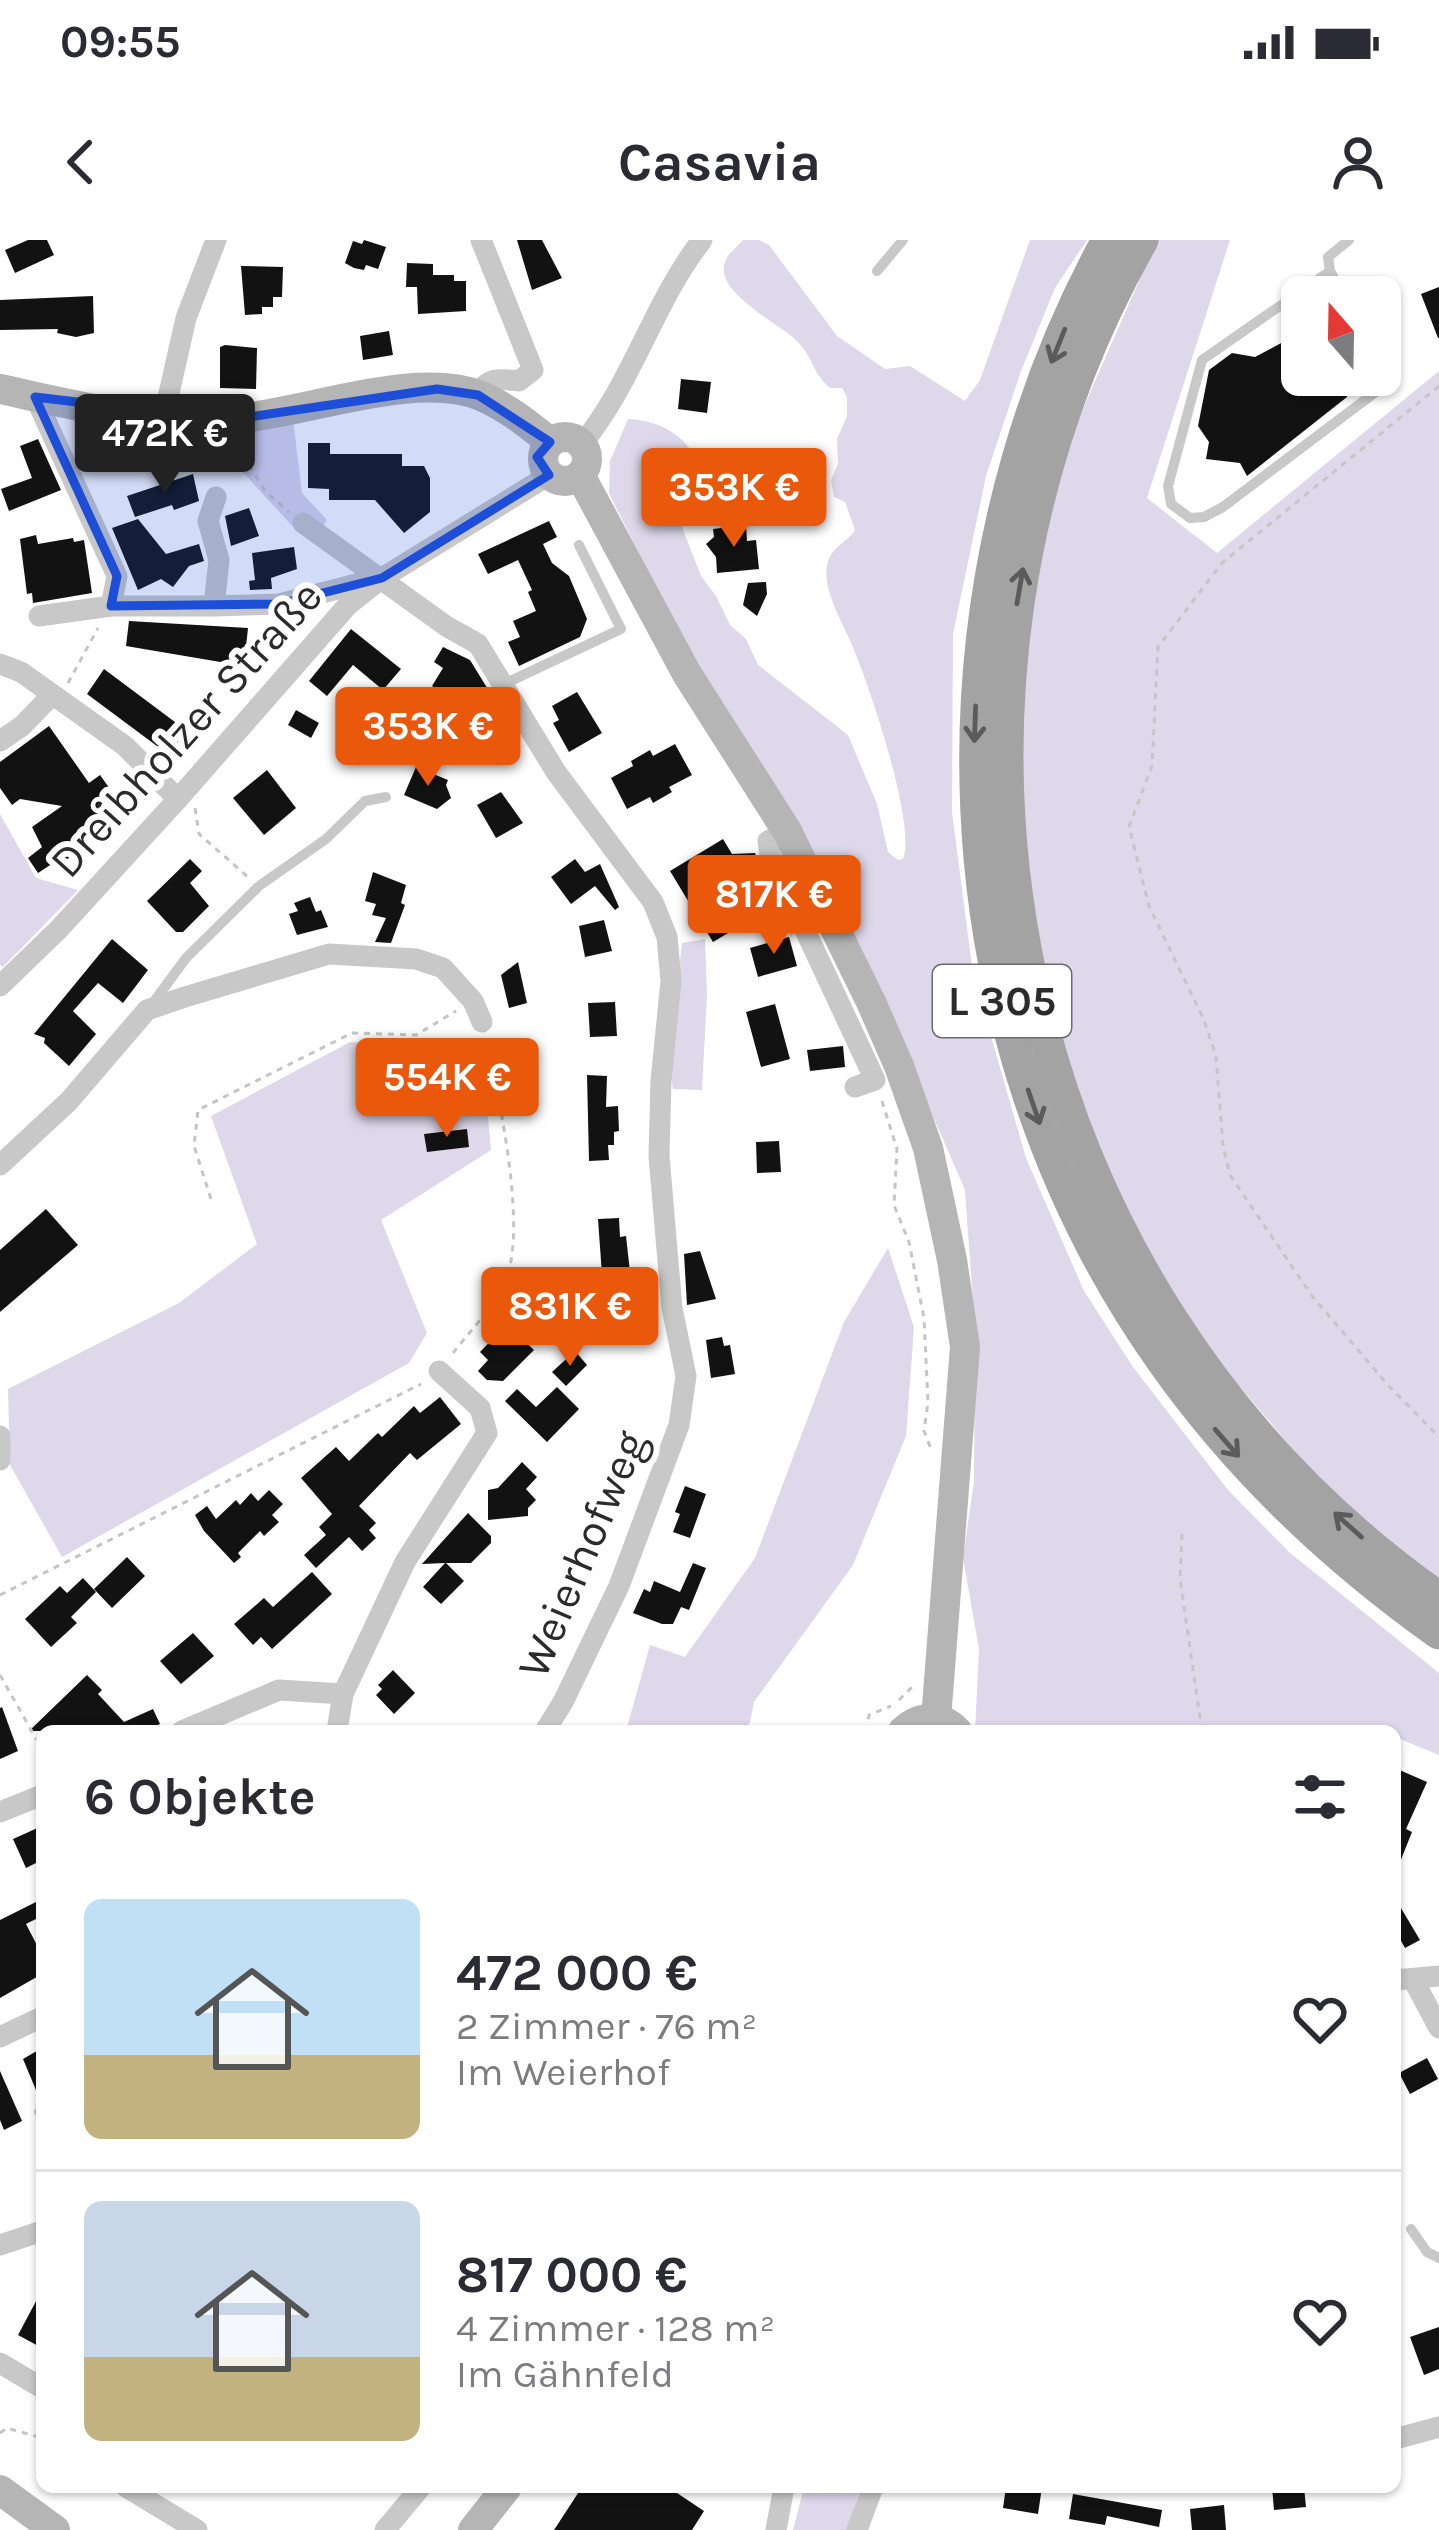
<!DOCTYPE html>
<html lang="de">
<meta charset="utf-8">
<style>
:root{--surface:#fff;--page:#f2f2f3;--text:#2b2b33;--muted:#7c7c81;--line:#e1e1e2;--accent:#ea580c}
body{margin:0;font-family:Karla,sans-serif;background:var(--page);color:var(--text);height:100vh;display:flex;flex-direction:column;font-size:45px;white-space:nowrap}
*{box-sizing:border-box;margin:0}
p{font-size:39px;color:var(--muted)}
.icon{flex:none;width:66px;height:66px;fill:none;stroke:currentColor;stroke-width:2;stroke-linecap:round;stroke-linejoin:round}
.map{position:relative;flex:1;overflow:hidden}
.details{position:absolute;left:36px;top:1485px;width:1365px;height:768px;display:flex;flex-direction:column;background:var(--surface);border-radius:18px;box-shadow:0 3px 9px #0004}
.details>*{flex:none}
.needle{width:78px;rotate:340deg}
.buttons{position:absolute;left:1281px;top:36px;display:grid;gap:24px}
.buttons a{display:grid;place-items:center;width:120px;height:120px;border-radius:18px;background:var(--surface);box-shadow:0 3px 9px #0004;font-size:60px}
.price{position:absolute;translate:-50% -102px;padding:0 27px;border-radius:12px;background:var(--accent);color:#fff;font-size:39px;line-height:78px;filter:drop-shadow(0 3px 6px #0008)}
.price::after{content:'';position:absolute;left:50%;top:72px;width:36px;height:27px;margin-left:-18px;background:inherit;clip-path:polygon(0 0,100% 0,50% 100%)}
.price.active{background:#222;color:#fff}
ul{padding:0;list-style:none}
li{display:flex;align-items:center;gap:36px;height:300px;padding:0 48px}
li+li{border-top:3px solid var(--line)}
li span{display:grid;place-items:center;flex:none;width:336px;height:240px;border-radius:18px;color:#555}
li>.icon{margin-inline-start:auto}
span .icon{width:144px;height:144px;fill:#fffc;stroke-width:1}
li b{font-size:51px}
h2{display:flex;justify-content:space-between;align-items:center;height:144px;padding:0 48px;font-size:51px}
.status{display:flex;justify-content:space-between;align-items:center;height:84px;padding:0 60px;background:var(--surface);direction:ltr}
.status svg{height:33px;fill:currentColor}
header{display:flex;justify-content:space-between;align-items:center;height:156px;padding:0 48px;background:var(--surface);font-size:54px;font-weight:700}
.map>svg:first-child{display:block}
</style>
<div class="status"><b>09:55</b><svg viewBox="0 0 49 12"><path d="M0 12V9h3v3zM5 12V6h3v6zM10 12V3h3v9zM15 12V0h3v12zM26 1h20v11H26zM47 4h2v5h-2z"/></svg></div>
<header><svg class="icon" aria-label="back" viewBox="0 0 24 24"><path d="M15 5l-7 7 7 7"/></svg>Casavia<svg class="icon" aria-label="person" viewBox="0 0 24 24"><circle cx="12" cy="8" r="4"/><path d="M4 21q1-7 8-7t8 7"/></svg></header>
<div class="map">
<svg width="1439" height="2290" viewBox="0 0 1439 2290">
<rect width="100%" height="100%" fill="#fff"/>
<!-- green -->
<g fill="#ded8ea">
<path d="M743 0H759L769 5 837 96 885 129 910 126 965 161 980 140 1030 0H1087L1055 48 1021 131 986 236 953 394 952 572 973 734 1026 918 1084 1051 1133 1127 1228 1250 1289 1312 1439 1433V1515L1395 1497V1491H975L979 1409 963 1318 974 1241 975 1091 965 950 892 782 660 356 609 253 610 221 628 179C655 180 682 192 695 217L680 258 678 277 701 336 716 356 730 385 746 399 758 425 848 495 877 564 888 612 898 620 903 619C917 584 866 434 848 396 839 376 823 348 827 326 830 307 846 304 855 290L845 262 834 257 831 240 838 224 837 199 847 176V157L842 148H830C814 135 812 116 798 102 780 84 713 51 725 22 727 14 738 6 743 0Z"/>
<path d="M1157 0H1230L1147 258 1217 313 1439 131V1344L1320 1241 1212 1114 1161 1038 1105 926 1056 791 1027 664 1017 523 1034 344 1067 205Z"/>
<path d="M293 179 302 253 327 280 321 290 295 289 238 227 222 188Z"/>
<path d="M0 574 36 638 78 650 3 727 0 725Z"/>
<path d="M765 625 802 689 791 696 787 690 762 697C758 676 764 663 753 644Z"/>
<path d="M705 699 707 755 702 850 673 849 669 825 682 703Z"/>
<path d="M350 802 482 811 491 910 381 980 427 1093 409 1123 62 1317 10 1225 8 1149 179 1063 257 1004 211 876Z"/>
<path d="M888 1008 914 1087 906 1196 853 1325 754 1462 748 1491H626L650 1405 685 1417 755 1318 844 1082Z"/>
<path d="M804 2247H865L858 2255 848 2290H793Z"/>
</g>
<!-- building -->
<g fill="#121212">
<path d="M28 0H47L54 15 15 33 5 10Z"/>
<path d="M364 0 386 7 378 29 366 25 364 30 354 28 345 23 353 1 362 4Z"/>
<path d="M517 0H542L562 38 532 50Z"/>
<path d="M407 23 433 24V35H454V41H466V71L418 74 417 47H406Z"/>
<path d="M241 26 283 27 282 57H273V67H262V74L245 75Z"/>
<path d="M1439 47V98H1438L1421 54Z"/>
<path d="M93 56 94 93 76 97 57 93 58 89 0 90V60Z"/>
<path d="M389 91 393 115 363 120 360 96Z"/>
<path d="M1302 92V135H1351L1347 157 1247 236 1240 223 1206 219 1209 202 1198 186 1209 130 1232 113 1255 117Z"/>
<path d="M225 105 257 108 256 149 220 148V107Z"/>
<path d="M681 139 711 142 707 173 678 169Z"/>
<path d="M38 199 61 250 9 271 1 249 32 238 20 206Z"/>
<path d="M308 203H330V214H402V226H424L430 238V272L404 293 375 260H329V249L308 248Z"/>
<path d="M193 234 199 261 174 270 172 265 135 277 127 256Z"/>
<path d="M249 268 259 296 231 306 225 276Z"/>
<path d="M138 279 166 314 199 304 204 321 189 326 173 347 161 339 138 350 112 288Z"/>
<path d="M549 281 557 297 543 304 552 323 569 336 587 379 580 397 519 426 508 402 520 397 513 381 536 371 528 352 532 350 518 320 488 334 478 314Z"/>
<path d="M746 285 747 301 756 300 759 329 717 333 716 317 706 304 714 297 713 289Z"/>
<path d="M36 295 38 304 73 298 74 302 84 300 92 353 33 363 32 353 27 354 20 299Z"/>
<path d="M294 307 297 329 271 338 272 349 250 350 249 341 255 340 252 313Z"/>
<path d="M766 342 767 354 757 376 743 365 748 343Z"/>
<path d="M129 381 248 388 244 426 126 406Z"/>
<path d="M351 389 401 429 383 450 353 425 327 456 309 441Z"/>
<path d="M443 407 470 420 489 451 482 463 459 450 453 459 432 446 443 428 434 422Z"/>
<path d="M104 429 187 491 169 515 87 454Z"/>
<path d="M577 452 602 493 569 512 553 483 559 480 552 466Z"/>
<path d="M296 470 319 483 311 498 288 485Z"/>
<path d="M49 486 89 543 100 535 110 549 103 554 118 574 75 604 68 619 61 618 38 633 28 618 42 607 32 587 62 566 20 559 12 565 0 548V522Z"/>
<path d="M675 504 692 535 669 547 672 552 653 563 650 557 627 569 611 538 633 526 631 521 650 510 653 516Z"/>
<path d="M416 527 448 540 446 545 451 558 437 569 404 555Z"/>
<path d="M267 530 296 568 264 595 233 558Z"/>
<path d="M501 552 523 583 496 598 477 565Z"/>
<path d="M723 599 732 614 755 613 760 628 750 645 759 660 755 677 713 702 670 631Z"/>
<path d="M190 619 202 631 190 643 209 666 183 692H176L147 661Z"/>
<path d="M575 619 585 632 600 624 619 667 615 670 595 646 571 664 551 637Z"/>
<path d="M373 632 406 645 401 663 405 665 391 703 375 702 386 678 372 675 376 664 365 661Z"/>
<path d="M310 657 316 672 321 670 328 687 297 695 289 674 298 671 294 663Z"/>
<path d="M604 680 612 711 585 717 579 686Z"/>
<path d="M789 697 797 726 758 737 750 708Z"/>
<path d="M112 699 148 730 123 763 98 743 73 771 96 794 69 826 44 803 45 798 34 794Z"/>
<path d="M518 722 527 763 509 768 501 735Z"/>
<path d="M615 762 617 796 590 797 588 763Z"/>
<path d="M775 764 790 819 761 827 746 772Z"/>
<path d="M843 806 845 827 810 831 807 810Z"/>
<path d="M587 835 607 836 606 867 618 866 619 891 614 892V905H608L609 920 589 921Z"/>
<path d="M467 889 469 907 427 912 424 894Z"/>
<path d="M779 901 781 932 757 933 756 902Z"/>
<path d="M46 969 78 1005 0 1072V1010Z"/>
<path d="M619 978 620 997 626 996 630 1032 602 1035 598 979Z"/>
<path d="M700 1011 716 1059 687 1065 684 1014Z"/>
<path d="M646 1061 648 1094 617 1096 615 1063Z"/>
<path d="M507 1084 534 1110 503 1141 487 1140 478 1131 488 1120 480 1112Z"/>
<path d="M722 1097 724 1106 730 1105 735 1134 711 1138 706 1100Z"/>
<path d="M575 1111 587 1125 566 1146 552 1132Z"/>
<path d="M557 1147 579 1169 547 1202 505 1161 517 1149 536 1167Z"/>
<path d="M440 1157 461 1184 417 1220 410 1213 359 1266 376 1283 369 1290 376 1298 362 1311 349 1297 316 1328 304 1315 326 1295 319 1287 332 1274 301 1238 336 1207 349 1221 378 1193 382 1197 414 1166 420 1173Z"/>
<path d="M522 1222 537 1237 526 1249 536 1260 528 1268V1276L488 1280V1250L498 1248Z"/>
<path d="M685 1246 706 1254 690 1298 673 1292 680 1274 675 1272Z"/>
<path d="M269 1250 283 1264 272 1275 279 1282 264 1296 260 1291 238 1313 241 1317 234 1323 204 1291 195 1275 207 1266 216 1279 236 1260 240 1265 251 1253 258 1261Z"/>
<path d="M468 1273 491 1296V1303L471 1323H446L464 1341 441 1364 423 1347 445 1323 422 1324Z"/>
<path d="M127 1317 145 1336 112 1368 94 1349Z"/>
<path d="M693 1323 706 1328 689 1370 681 1367 673 1384H662L633 1373 644 1349 650 1352 654 1341 680 1352Z"/>
<path d="M312 1332 332 1354 272 1409 261 1397 253 1405 234 1384 264 1358 273 1367Z"/>
<path d="M83 1338 96 1352 71 1377 77 1383 51 1407 25 1379 60 1346 67 1353Z"/>
<path d="M193 1393 214 1416 181 1444 160 1421Z"/>
<path d="M393 1430 415 1453 394 1474 376 1455 382 1449 378 1445Z"/>
<path d="M87 1435 102 1450 98 1454 124 1482 153 1469 160 1484 145 1491H29Z"/>
<path d="M2 1467 18 1511 0 1519V1468Z"/>
<path d="M1395 1528 1427 1542 1406 1589 1412 1592 1396 1632Z"/>
<path d="M42 1586V1620L26 1628 13 1599Z"/>
<path d="M1395 1658 1420 1700 1405 1708 1395 1690Z"/>
<path d="M42 1659V1676L26 1684 42 1715V1734L0 1758V1680Z"/>
<path d="M42 1808V1861L41 1862 23 1819Z"/>
<path d="M1427 1818 1438 1839 1410 1854 1399 1833Z"/>
<path d="M0 1831 22 1881 4 1890 0 1880Z"/>
<path d="M42 2050V2108L18 2095Z"/>
<path d="M1439 2087V2129L1424 2135 1410 2097Z"/>
<path d="M582 2247H668L704 2271 692 2290H554Z"/>
<path d="M1006 2247H1042L1038 2274 1003 2268Z"/>
<path d="M1272 2247H1304L1306 2267 1274 2270Z"/>
<path d="M1073 2254 1162 2270 1159 2287 1107 2276 1105 2285 1069 2279Z"/>
<path d="M1224 2265 1226 2290H1192L1190 2269Z"/>
</g>
<g fill="none" stroke-linecap="round" stroke-linejoin="round">
<!-- path -->
<g stroke="#c5c5c5" stroke-width="3" stroke-dasharray="6 6" stroke-linecap="butt">
<path d="M1439 146 1222 323 1158 407 1152 526 1129 587 1149 666 1204 780 1216 816 1223 906 1230 935 1312 1056 1387 1144 1439 1197"/>
<path d="M236 205 266 252 289 272"/>
<path d="M68 443 98 388"/>
<path d="M195 568 199 594 248 637"/>
<path d="M882 861 897 909 894 965 909 1002 924 1078 928 1162 924 1191 931 1209"/>
<path d="M211 959 194 906 198 870 352 793 416 795 456 771"/>
<path d="M453 1113C470 1091 492 1069 504 1044 529 994 499 856 486 801"/>
<path d="M1182 1294 1180 1339 1202 1491"/>
<path d="M0 1355 421 1144"/>
<path d="M0 1435 42 1509"/>
<path d="M899 1460 913 1446"/>
<path d="M866 1491 869 1475 891 1466"/>
<path d="M0 2193 7 2188 42 2198"/>
<path d="M174 2247 207 2251 210 2247"/>
</g>
<!-- service -->
<g stroke="#c8c8c8" stroke-width="10">
<path d="M877 31 903 0"/>
<path d="M1330 31 1202 120 1168 246 1171 264 1190 278 1204 277 1223 267 1381 148 1388 131 1380 115"/>
<path d="M1345 57 1330 31 1328 17 1349 0"/>
<path d="M504 444 621 389 579 305"/>
<path d="M150 767 186 718 259 646 326 599 365 561 386 557"/>
<path d="M39 1872 42 1871"/>
<path d="M1411 1989 1427 2012 1439 2018"/>
</g>
<!-- minor -->
<g stroke="#c8c8c8" stroke-width="21">
<path d="M478 155C487 136 501 139 519 141L533 130 481 0"/>
<path d="M35 157 117 336 111 366"/>
<path d="M163 180 186 78 216 0"/>
<path d="M582 204C633 142 653 63 702 0"/>
<path d="M303 283 446 386 478 404 556 532 653 662 667 697 671 741 661 841 659 916 672 1068 686 1136 679 1185 619 1346 563 1462 545 1491"/>
<path d="M214 366 279 364 376 339"/>
<path d="M39 376 111 366H214L219 320 208 281 216 257"/>
<path d="M0 424 21 432 125 506 178 559"/>
<path d="M0 501 22 486 51 456"/>
<path d="M787 591 768 601 770 615 875 840 855 847"/>
<path d="M0 746 59 689 178 559 348 365 382 338 549 235"/>
<path d="M0 925 69 861 147 770 185 757 329 714 416 719 443 728 473 761 482 782"/>
<path d="M0 1196V1220"/>
<path d="M182 1491 279 1450 343 1454"/>
<path d="M337 1491 343 1454 405 1322 487 1193 480 1168 439 1131"/>
<path d="M0 1572 42 1555"/>
<path d="M1395 1740 1439 1736"/>
<path d="M1414 1741 1439 1788"/>
<path d="M0 1797 42 1777"/>
<path d="M0 2005 42 1991"/>
<path d="M0 2123 42 2148"/>
<path d="M1395 2199 1439 2187"/>
<path d="M126 2247 197 2290"/>
<path d="M385 2290 421 2247"/>
<path d="M776 2290 784 2247"/>
<path d="M857 2290 873 2247"/>
</g>
<!-- secondary -->
<g stroke="#b5b5b5" stroke-width="30">
<path d="M0 149C74 165 152 185 227 180 301 175 414 129 481 156 507 167 529 185 550 202"/>
<circle cx="565" cy="219" r="22"/>
<path d="M580 235 687 434 787 591 871 762 899 826 928 908 952 1020 965 1107 936 1479"/>
<path d="M903 1491C920 1475 940 1474 957 1491"/>
<path d="M0 2250 55 2290"/>
<path d="M473 2290 507 2247"/>
</g>
<!-- primary -->
<g stroke="#a3a3a3" stroke-width="33">
<path d="M1108 0C917 349 931 793 1162 1120 1238 1228 1332 1317 1439 1393"/>
<path d="M1142 0C883 457 1005 1054 1439 1358"/>
</g>
</g>
<!-- one-way arrows -->
<defs><path id="oneway-shaft" d="M-6 0H5M1.5-3L5.5 0L1.5 3" fill="none" stroke-width="1.6" stroke-linecap="round" stroke-linejoin="round" transform="scale(3)"/></defs>
<g stroke="#5b5b5b">
<use href="#oneway-shaft" transform="translate(1058 106) rotate(112)"/>
<use href="#oneway-shaft" transform="translate(1020 346) rotate(-80)"/>
<use href="#oneway-shaft" transform="translate(975 484) rotate(92)"/>
<use href="#oneway-shaft" transform="translate(1034 867) rotate(71)"/>
<use href="#oneway-shaft" transform="translate(1227 1203) rotate(49)"/>
<use href="#oneway-shaft" transform="translate(1348 1285) rotate(-138)"/>
</g>
<!-- marked area -->
<path fill="#1d4ed8" fill-opacity="0.2" stroke="#1d4ed8" stroke-width="9" stroke-linejoin="round" d="M437 149 478 155 550 202 537 217 549 235 382 338 279 364 111 366 117 336 35 157 229 180Z"/>
<g text-anchor="middle" dominant-baseline="central" stroke-width="12" stroke-linejoin="round" paint-order="stroke">
<!-- shield labels -->
<rect fill="#fff" stroke="#6b6b6b" stroke-width="3" x="933" y="725" width="138" height="72" rx="9"/>
<g font-size="42" font-weight="bold" fill="#2b2b2b">
<text x="1002" y="761">L 305</text>
</g>
<!-- street labels -->
<g font-size="45" fill="#2b2b2b" stroke="#fff">
<text transform="translate(186 489) rotate(-48)">Dreibholzer Straße</text>
<text transform="translate(582 1314) rotate(-67)">Weierhofweg</text>
</g>
</g>
</svg>
<div class="buttons">
<a><svg class="needle" viewBox="-14 -14 28 28"><path d="M0-13l5 13h-10z" fill="#e53935"/><path d="M0 13l5-13h-10z" fill="#7c7c81"/></svg></a>
</div>
<b class="price active" style="left:165px;top:256px">472K €</b>
<b class="price" style="left:734px;top:310px">353K €</b>
<b class="price" style="left:428px;top:549px">353K €</b>
<b class="price" style="left:774px;top:717px">817K €</b>
<b class="price" style="left:447px;top:900px">554K €</b>
<b class="price" style="left:570px;top:1129px">831K €</b>
<section class="details">
<h2>6 Objekte<svg class="icon" aria-label="filters" viewBox="0 0 24 24"><path d="M4 7h16M4 17h16"/><circle cx="9" cy="7" r="2"/><circle cx="15" cy="17" r="2"/></svg></h2>
<ul>
<li><span style="background:linear-gradient(#bfe0f5 65%,#c2b280 0)"><svg class="icon" aria-label="home" viewBox="0 0 24 24"><path d="M3 11l9-7 9 7M6 9v11h12V9"/></svg></span><div><b>472 000 €</b><p>2 Zimmer · 76 m²</p><p>Im Weierhof</p></div><svg class="icon" aria-label="heart" viewBox="0 0 24 24"><path d="M12 20l-8-8c-3-5 5-10 8-4 3-6 11-1 8 4z"/></svg></li>
<li><span style="background:linear-gradient(#c9d6e8 65%,#c2b280 0)"><svg class="icon" aria-label="home" viewBox="0 0 24 24"><path d="M3 11l9-7 9 7M6 9v11h12V9"/></svg></span><div><b>817 000 €</b><p>4 Zimmer · 128 m²</p><p>Im Gähnfeld</p></div><svg class="icon" aria-label="heart" viewBox="0 0 24 24"><path d="M12 20l-8-8c-3-5 5-10 8-4 3-6 11-1 8 4z"/></svg></li>
</ul>
</section>
</div>
